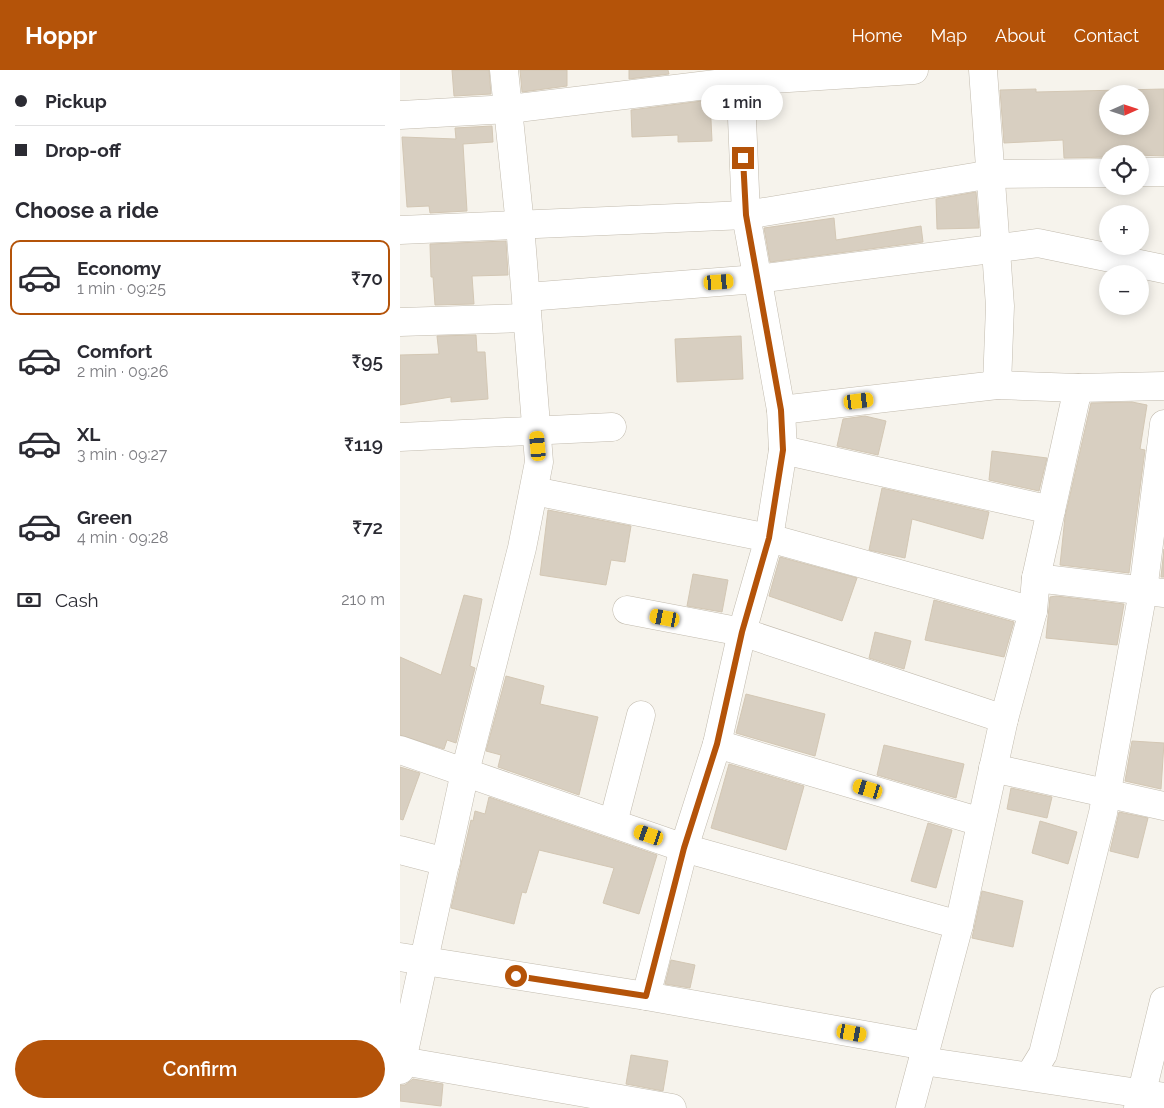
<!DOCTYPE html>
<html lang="en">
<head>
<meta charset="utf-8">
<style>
  body { margin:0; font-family:Raleway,sans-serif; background:#f7f7f7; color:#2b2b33; height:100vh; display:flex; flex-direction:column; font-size:19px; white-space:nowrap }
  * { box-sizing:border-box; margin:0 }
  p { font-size:16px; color:#7c7c81 }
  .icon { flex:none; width:28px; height:28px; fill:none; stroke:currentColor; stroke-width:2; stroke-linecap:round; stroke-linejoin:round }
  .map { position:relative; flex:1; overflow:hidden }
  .sheet { display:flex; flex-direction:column; background:#fff; width:400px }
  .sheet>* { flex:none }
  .guide { display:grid; align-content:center; height:110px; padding:0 15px; background:#fff }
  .needle { width:32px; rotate:87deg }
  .buttons { position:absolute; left:699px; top:15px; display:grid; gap:10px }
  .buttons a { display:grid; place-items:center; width:50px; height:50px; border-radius:50%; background:#fff; box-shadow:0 2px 12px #0003; font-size:25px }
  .end { position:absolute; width:22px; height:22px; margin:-11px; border:6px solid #b45309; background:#fff; box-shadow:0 0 0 2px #fff }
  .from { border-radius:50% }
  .bubble { position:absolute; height:35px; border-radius:18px; background:#fff; box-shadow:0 2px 12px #0003; font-size:16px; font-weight:600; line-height:35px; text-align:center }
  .car { position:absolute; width:15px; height:30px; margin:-15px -8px; border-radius:6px; box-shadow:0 0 4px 1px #0007; background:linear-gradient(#f5c518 24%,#345 0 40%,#f5c518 0 76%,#345 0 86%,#f5c518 0) }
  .guide b { display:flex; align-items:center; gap:18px; height:48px; font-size:19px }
  .guide b+b { border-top:1px solid #e1e1e2 }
  .guide i { width:12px; height:12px; background:#2b2b33 }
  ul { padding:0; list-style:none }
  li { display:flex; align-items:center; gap:15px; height:75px; margin:0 10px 8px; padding:0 5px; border:2px solid transparent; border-radius:10px }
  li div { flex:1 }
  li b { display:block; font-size:19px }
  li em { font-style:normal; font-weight:600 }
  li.current { border-color:#b45309 }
  li>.icon { width:45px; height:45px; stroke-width:1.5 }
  h2 { padding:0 15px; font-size:22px; line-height:60px }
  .pay { display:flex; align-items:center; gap:12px; height:55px; padding:0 15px; font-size:19px }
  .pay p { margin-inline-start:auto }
  .button { display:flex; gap:10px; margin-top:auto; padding:10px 15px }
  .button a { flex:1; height:58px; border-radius:30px; background:#b45309; color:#fff; font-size:20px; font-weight:600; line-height:58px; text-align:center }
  header { display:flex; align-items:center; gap:30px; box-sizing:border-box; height:70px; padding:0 25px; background:#b45309; color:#fff }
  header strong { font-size:24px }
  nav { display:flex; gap:28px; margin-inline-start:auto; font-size:18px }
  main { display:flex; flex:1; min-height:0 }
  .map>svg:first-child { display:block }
  .building { fill:#d8cfc1; stroke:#d3c7b4; fill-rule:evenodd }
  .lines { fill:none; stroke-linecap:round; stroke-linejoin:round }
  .minor-casing { stroke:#c2bbae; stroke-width:29 }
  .minor { stroke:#fff; stroke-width:28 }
  .route { stroke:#b45309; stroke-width:6 }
</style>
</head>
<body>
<header>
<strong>Hoppr</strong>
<nav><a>Home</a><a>Map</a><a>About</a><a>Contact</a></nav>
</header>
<main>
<section class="sheet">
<div class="guide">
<b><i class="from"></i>Pickup</b>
<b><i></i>Drop-off</b>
</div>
<h2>Choose a ride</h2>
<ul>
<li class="current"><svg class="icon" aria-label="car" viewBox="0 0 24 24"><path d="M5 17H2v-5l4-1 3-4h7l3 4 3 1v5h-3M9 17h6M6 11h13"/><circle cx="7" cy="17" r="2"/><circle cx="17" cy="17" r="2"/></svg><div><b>Economy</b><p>1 min · 09:25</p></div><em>₹70</em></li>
<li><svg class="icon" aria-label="car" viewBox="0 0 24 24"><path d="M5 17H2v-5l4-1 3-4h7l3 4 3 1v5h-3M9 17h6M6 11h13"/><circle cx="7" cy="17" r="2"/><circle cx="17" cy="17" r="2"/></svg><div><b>Comfort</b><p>2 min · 09:26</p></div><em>₹95</em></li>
<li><svg class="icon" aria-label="car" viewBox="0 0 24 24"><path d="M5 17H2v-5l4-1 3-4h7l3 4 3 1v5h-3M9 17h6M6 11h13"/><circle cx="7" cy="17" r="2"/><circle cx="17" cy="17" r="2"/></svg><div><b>XL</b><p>3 min · 09:27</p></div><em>₹119</em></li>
<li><svg class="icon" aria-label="car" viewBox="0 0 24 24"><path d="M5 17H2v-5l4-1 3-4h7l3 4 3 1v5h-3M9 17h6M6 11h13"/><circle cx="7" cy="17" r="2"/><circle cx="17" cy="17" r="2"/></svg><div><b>Green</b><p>4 min · 09:28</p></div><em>₹72</em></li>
</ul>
<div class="pay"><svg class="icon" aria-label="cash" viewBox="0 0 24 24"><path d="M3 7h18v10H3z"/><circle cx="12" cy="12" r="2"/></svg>Cash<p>210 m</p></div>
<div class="button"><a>Confirm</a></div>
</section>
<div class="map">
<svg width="764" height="1038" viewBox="0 0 764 1038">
  <rect width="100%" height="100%" fill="#f6f3ec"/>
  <!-- building -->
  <g class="building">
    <path d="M52,0H89L91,24L54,26Z"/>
    <path d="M120,0H167V16L122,22Z"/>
    <path d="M229,0H268L269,4L229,9Z"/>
    <path d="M636,19V22L764,19V86L708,84V87L664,88L663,70L604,73L600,20ZM708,24H740V56H708Z"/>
    <path d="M310,30L312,71L278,72V65L232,67L231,40Z"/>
    <path d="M92,56L93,72L63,74L67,141L30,143L29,136L7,137L2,67L56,69L55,58Z"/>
    <path d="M576,122L579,158L537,159L536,129Z"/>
    <path d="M434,148L436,170L521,156L523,172L370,192L364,158Z"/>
    <path d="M106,171L108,205L72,206L74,234L35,235L33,207H31L30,174Z"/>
    <path d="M76,265L77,282H85L88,329L51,332V327L0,335V285L39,284L37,266Z"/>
    <path d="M341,266L343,309L277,312L275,269Z"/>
    <path d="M732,332L747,335L740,379L745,380L729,503L660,495L665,447L691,333Z"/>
    <path d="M465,346L486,351L478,385L437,376L443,349Z"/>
    <path d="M592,381L647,388L639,421L589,410Z"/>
    <path d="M482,418L589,442L583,469L512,449L505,488L469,480Z"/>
    <path d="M148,440L231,456L225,492L211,490L206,515L140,505Z"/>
    <path d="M764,479V507H761Z"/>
    <path d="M380,487L457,508L442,551L369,526Z"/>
    <path d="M293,504L328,510L322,542L287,536Z"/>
    <path d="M64,525L82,529L70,596L75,598L56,673L47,670L44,679L0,665V587L41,605Z"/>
    <path d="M656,526L724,534L717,575L646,568L650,527Z"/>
    <path d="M534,530L614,552L604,587L525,570Z"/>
    <path d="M475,562L511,571L504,599L469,588Z"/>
    <path d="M106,606L144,616L140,634L198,647L179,725L98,697L101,685L86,681Z"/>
    <path d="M346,624L425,644L415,686L336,663Z"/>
    <path d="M732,671L764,673L761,719L725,711Z"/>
    <path d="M484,675L564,694L556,728L477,705Z"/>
    <path d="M329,694L404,716L386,780L311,758Z"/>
    <path d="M0,697L20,703L3,750L0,749Z"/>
    <path d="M611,718L652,727L647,748L607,739Z"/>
    <path d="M89,727L257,785L239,844L203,833L214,798L139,780L126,823L122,822L114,854L51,838L71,750L73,751L75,741L85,744Z"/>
    <path d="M719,742L748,748L738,788L710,781Z"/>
    <path d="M640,751L677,762L668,794L632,783Z"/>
    <path d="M528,753L552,760L536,818L511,811Z"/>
    <path d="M582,821L623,831L613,877L572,868Z"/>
    <path d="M271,890L295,895L290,918L265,914Z"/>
    <path d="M231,985L268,991L263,1021L226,1014Z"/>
    <path d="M13,1009L43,1014L41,1036L0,1031V1015H5Z"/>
  </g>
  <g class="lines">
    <!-- minor casing -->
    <g class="minor-casing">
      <g id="minor">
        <path d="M583,0L600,236L597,315"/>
        <path d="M0,45L109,39L340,11L514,0"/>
        <path d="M740,102H764"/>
        <path d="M0,160L346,145L592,104L708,103"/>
        <path d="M127,227L357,209L638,173L764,199"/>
        <path d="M0,252L127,248"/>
        <path d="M381,340L597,315L678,318L764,316"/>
        <path d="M0,367L212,357"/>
        <path d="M383,380L651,440"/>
        <path d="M134,421L369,468L633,541"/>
        <path d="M636,508L764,523"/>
        <path d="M227,540L342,562L604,649"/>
        <path d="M317,674L581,752"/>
        <path d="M0,680L284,778L559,855"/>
        <path d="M593,698L764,736"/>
        <path d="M213,753L241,645"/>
        <path d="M0,780L46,792"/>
        <path d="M0,887L246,926L526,976"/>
        <path d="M246,926L284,778L317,674L342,562L369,468L383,380L381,340L346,145L340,0"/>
        <path d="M2,991L272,1038"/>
        <path d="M523,991L764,1027"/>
        <path d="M0,1000L65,702L122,478L139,392L120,155L104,0"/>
        <path d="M630,1005L643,984L703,743L743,521L764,354"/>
        <path d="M510,1038L559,855L604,649L633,541L636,508L678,318"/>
        <path d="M738,1038L764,931"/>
      </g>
    </g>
    <!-- minor -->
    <use href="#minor" class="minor"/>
  </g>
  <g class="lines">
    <!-- route -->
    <path class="route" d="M116,906L246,926L284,778L317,674L342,562L369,468L383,380L381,340L346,145L343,88"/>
  </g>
</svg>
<div class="buttons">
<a><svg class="needle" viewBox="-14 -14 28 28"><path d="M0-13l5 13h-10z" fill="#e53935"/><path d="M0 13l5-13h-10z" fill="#7c7c81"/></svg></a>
<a><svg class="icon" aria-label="locate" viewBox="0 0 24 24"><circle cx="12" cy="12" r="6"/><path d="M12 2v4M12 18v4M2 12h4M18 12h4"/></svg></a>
<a>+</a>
<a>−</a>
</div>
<i class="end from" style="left:116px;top:906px"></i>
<i class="end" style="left:343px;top:88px"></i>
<div class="bubble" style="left:301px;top:15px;width:82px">1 min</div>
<i class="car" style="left:319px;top:212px;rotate:86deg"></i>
<i class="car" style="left:459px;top:331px;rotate:83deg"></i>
<i class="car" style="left:138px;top:376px;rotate:355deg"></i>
<i class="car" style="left:265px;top:548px;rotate:281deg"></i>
<i class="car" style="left:468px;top:719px;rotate:287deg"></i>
<i class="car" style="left:249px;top:765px;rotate:289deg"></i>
<i class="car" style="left:452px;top:963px;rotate:100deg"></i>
</div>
</main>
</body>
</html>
